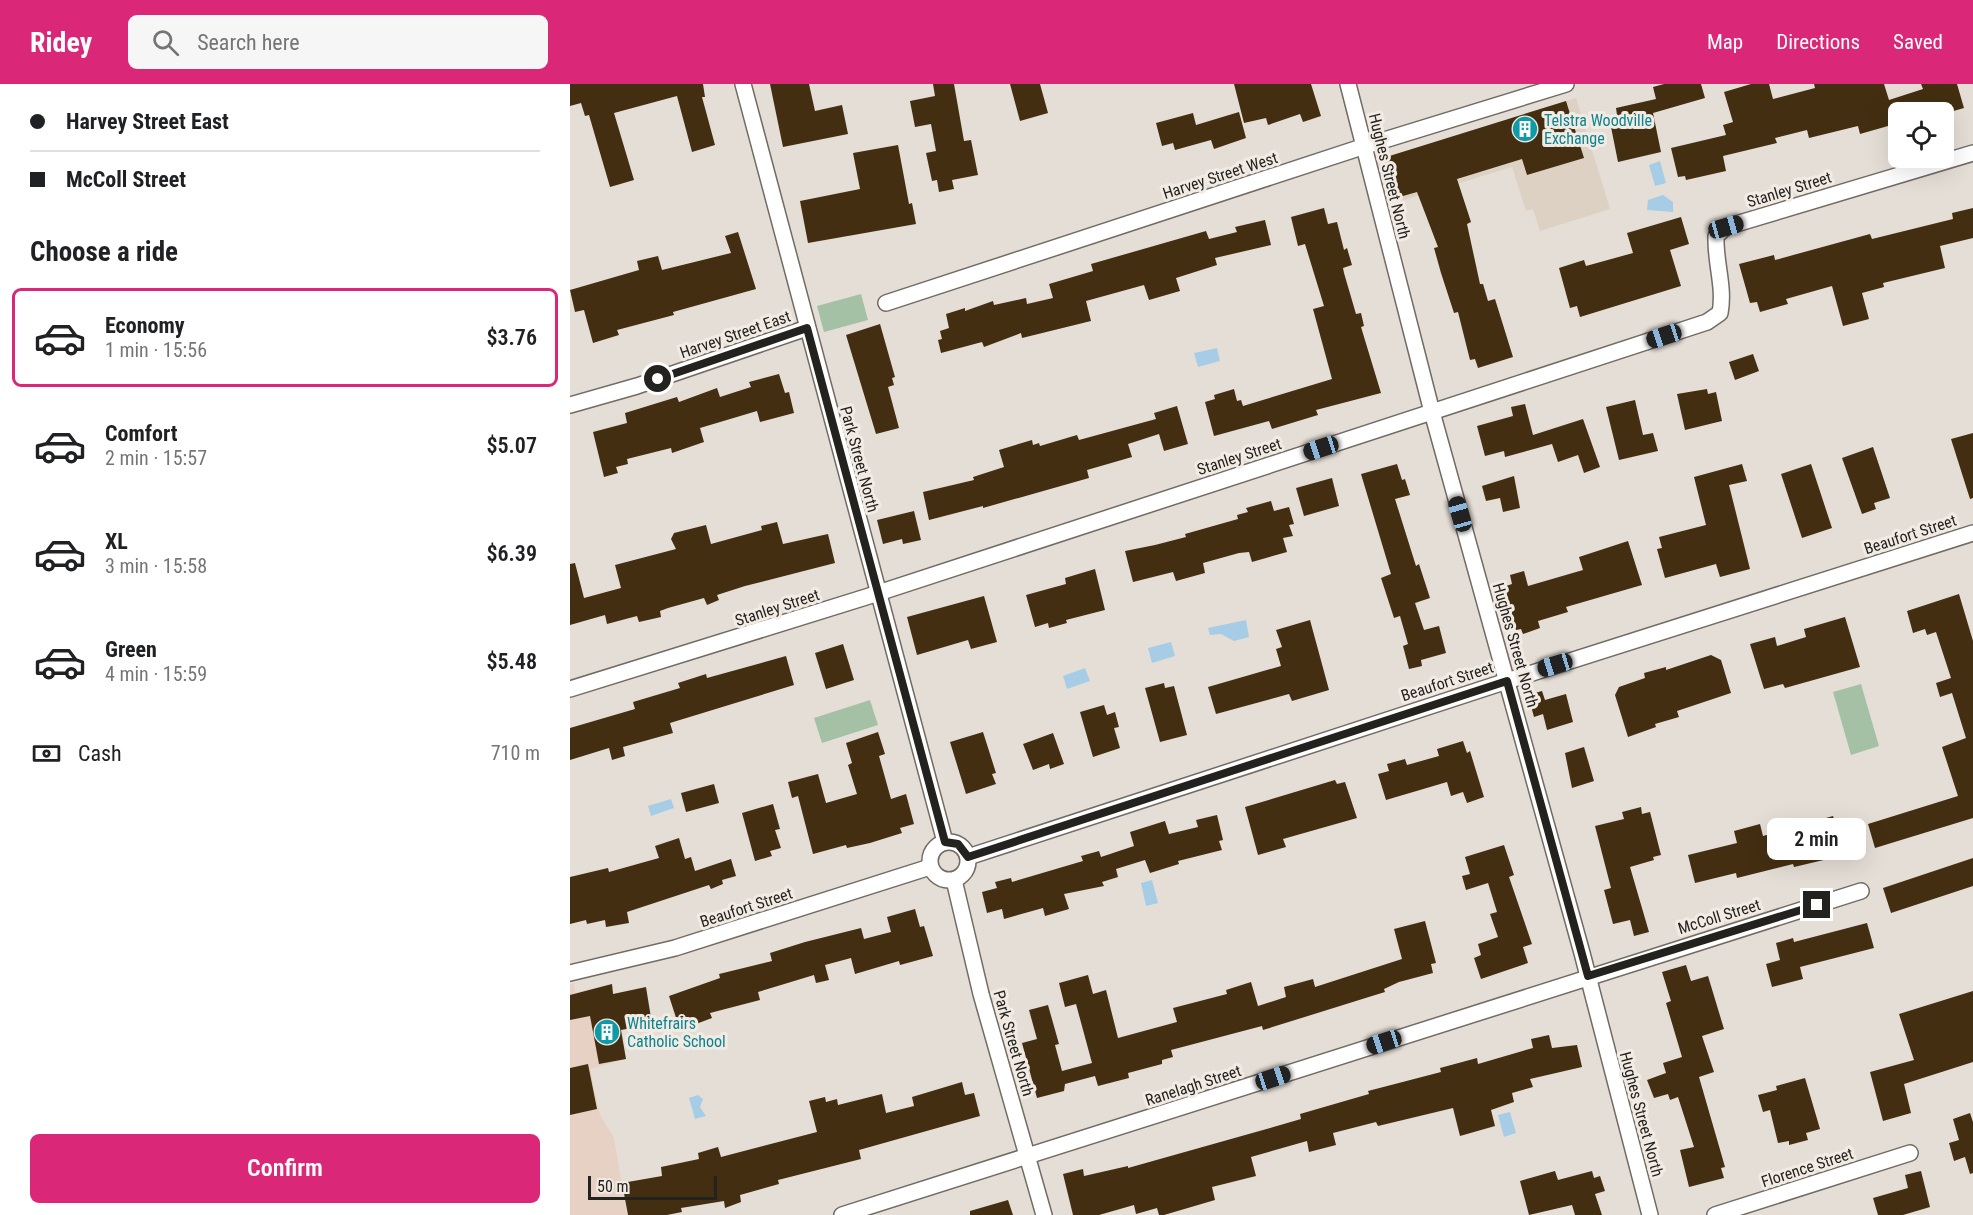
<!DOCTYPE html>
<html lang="en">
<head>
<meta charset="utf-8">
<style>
  body { margin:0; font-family:"Roboto Condensed",sans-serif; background:#f6f6f6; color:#202124; height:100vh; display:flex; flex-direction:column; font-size:22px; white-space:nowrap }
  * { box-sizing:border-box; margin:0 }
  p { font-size:20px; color:#757577 }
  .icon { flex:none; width:33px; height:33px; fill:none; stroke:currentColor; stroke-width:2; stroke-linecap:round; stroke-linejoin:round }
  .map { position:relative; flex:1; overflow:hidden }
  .side { display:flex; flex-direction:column; background:#fff; width:570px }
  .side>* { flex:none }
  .hud { display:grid; align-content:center; height:132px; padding:0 30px; background:#fff }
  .controls { position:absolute; left:1318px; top:18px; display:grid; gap:12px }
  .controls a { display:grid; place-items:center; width:66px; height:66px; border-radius:9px; background:#fff; box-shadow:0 6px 24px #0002; font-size:30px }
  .scale { position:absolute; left:18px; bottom:15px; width:129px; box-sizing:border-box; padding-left:6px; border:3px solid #24221f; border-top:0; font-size:16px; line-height:21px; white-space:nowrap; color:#24221f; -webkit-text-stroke:4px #f2ebe4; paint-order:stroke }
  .end { position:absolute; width:27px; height:27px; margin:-14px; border:8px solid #24221f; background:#fff; box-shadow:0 0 0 3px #fff }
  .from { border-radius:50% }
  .bubble { position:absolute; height:42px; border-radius:9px; background:#fff; box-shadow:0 6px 24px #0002; font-size:20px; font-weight:600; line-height:42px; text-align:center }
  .car { position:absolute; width:18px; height:36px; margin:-18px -9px; border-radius:8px; box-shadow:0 0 4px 2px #0007; background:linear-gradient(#222 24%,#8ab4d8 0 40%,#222 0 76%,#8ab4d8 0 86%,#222 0) }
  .hud b { display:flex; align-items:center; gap:21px; height:57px; font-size:22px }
  .hud b+b { border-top:2px solid #e0e0e0 }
  .hud i { width:15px; height:15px; background:#202124 }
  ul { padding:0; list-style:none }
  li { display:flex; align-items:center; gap:18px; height:99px; margin:0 12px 9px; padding:0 18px; border:3px solid transparent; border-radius:9px }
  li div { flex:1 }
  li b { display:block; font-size:22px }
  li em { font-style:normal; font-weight:600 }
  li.active { border-color:#db2777 }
  li>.icon { width:54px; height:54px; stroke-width:1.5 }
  h2 { padding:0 30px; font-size:27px; line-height:72px }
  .pay { display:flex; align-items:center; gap:15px; height:66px; padding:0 30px; font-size:22px }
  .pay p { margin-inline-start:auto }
  .action { display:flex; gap:12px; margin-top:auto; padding:12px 30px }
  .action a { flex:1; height:69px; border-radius:9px; background:#db2777; color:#fff; font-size:24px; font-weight:600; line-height:69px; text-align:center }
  header { display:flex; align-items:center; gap:36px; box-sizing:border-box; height:84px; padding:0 30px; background:#db2777; color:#fff }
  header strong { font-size:28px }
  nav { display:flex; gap:33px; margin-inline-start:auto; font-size:21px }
  .search { width:420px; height:54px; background:#f6f6f6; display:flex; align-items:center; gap:15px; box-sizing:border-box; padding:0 21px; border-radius:9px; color:#757577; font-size:22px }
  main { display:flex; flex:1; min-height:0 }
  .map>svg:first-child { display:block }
  .built { fill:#ddd1c3 }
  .education { fill:#e6d1c4 }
  .green { fill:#a4c1a6 }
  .water { fill:#a6cde5 }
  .building { fill:#432e11 }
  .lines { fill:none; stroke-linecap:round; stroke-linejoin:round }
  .street-casing { stroke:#716b64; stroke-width:18 }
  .street { stroke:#fff; stroke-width:15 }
  .route { stroke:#24221f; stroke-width:8 }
  .labels { text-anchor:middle; stroke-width:6; stroke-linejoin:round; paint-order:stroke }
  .culture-label { font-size:16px; fill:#0d838f; stroke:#f2ebe4; text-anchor:start }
  .street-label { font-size:16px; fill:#24221f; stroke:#f2ebe4 }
</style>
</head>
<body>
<header>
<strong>Ridey</strong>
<div class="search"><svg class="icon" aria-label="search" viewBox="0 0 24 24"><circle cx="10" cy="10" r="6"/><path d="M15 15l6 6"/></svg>Search here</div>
<nav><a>Map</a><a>Directions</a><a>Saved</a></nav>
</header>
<main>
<section class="side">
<div class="hud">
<b><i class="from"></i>Harvey Street East</b>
<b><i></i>McColl Street</b>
</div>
<h2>Choose a ride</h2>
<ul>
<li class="active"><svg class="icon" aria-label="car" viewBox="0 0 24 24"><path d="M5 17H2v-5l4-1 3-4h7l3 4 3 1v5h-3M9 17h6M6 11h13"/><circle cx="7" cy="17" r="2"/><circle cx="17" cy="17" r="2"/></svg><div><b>Economy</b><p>1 min · 15:56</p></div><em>$3.76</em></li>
<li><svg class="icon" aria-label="car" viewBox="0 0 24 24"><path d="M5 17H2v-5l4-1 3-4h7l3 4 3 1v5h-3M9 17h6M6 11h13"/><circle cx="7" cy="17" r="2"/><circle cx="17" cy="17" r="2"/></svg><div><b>Comfort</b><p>2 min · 15:57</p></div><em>$5.07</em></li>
<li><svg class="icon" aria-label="car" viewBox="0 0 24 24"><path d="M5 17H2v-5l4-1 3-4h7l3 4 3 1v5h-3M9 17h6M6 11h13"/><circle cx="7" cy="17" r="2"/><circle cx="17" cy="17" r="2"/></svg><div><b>XL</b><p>3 min · 15:58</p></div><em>$6.39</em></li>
<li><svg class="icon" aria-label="car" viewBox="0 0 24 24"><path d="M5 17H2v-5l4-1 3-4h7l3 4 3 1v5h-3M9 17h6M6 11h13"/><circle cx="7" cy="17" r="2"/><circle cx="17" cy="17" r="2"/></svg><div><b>Green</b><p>4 min · 15:59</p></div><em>$5.48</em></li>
</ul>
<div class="pay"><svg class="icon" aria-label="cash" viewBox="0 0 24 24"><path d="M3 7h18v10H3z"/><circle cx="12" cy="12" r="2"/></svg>Cash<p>710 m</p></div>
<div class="action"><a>Confirm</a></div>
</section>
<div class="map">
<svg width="1403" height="1131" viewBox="0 0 1403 1131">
  <rect width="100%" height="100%" fill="#e5ded6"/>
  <!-- built -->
  <path class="built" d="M1006,14L1040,125L970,147L963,125L956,127L942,83L827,118L813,74Z"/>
  <!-- education -->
  <path class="education" d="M4,899L5,909L42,900L56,975L20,985L30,1031L44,1054L57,1131H0V900Z"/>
  <!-- green -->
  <g class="green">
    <path d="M291,210L298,236L254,248L247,222Z"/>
    <path d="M1291,600L1309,662L1281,671L1263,608Z"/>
    <path d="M300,616L308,641L252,659L244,634Z"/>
  </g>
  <!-- water -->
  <g class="water">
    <path d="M1090,77L1096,99L1085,102L1079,81Z"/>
    <path d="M1093,111L1103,118V128L1077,126L1078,116Z"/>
    <path d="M647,264L650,277L628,283L624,269Z"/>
    <path d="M676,536L679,553L664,557L651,550L640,551L638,544Z"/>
    <path d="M601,558L605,572L582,579L578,564Z"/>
    <path d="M515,584L520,597L497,605L493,592Z"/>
    <path d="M101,715L104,724L81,732L78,722Z"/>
    <path d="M582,796L588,819L576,822L571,799Z"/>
    <path d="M128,1011L133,1015L130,1023L136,1032L125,1035L119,1014Z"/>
    <path d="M940,1028L946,1049L934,1053L928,1031Z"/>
  </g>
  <!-- building -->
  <g class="building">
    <path d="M0,0H133L135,13H132L145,61L122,68L107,12L44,29L64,96L40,103L19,31L15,32L11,19L0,22Z"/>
    <path d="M200,0H239L245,27L272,21L278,50L213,63Z"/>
    <path d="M363,0H384L394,57L401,56L408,91L382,96L384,105L369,108L367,96L362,97L356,69L366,67L361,40L345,43L340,17L365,12Z"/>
    <path d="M440,0H470L478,29L450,37Z"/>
    <path d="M664,0H741L751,32L733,38L730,30L698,41L696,34L674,39Z"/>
    <path d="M1094,0H1131L1135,14L1083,29L1091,68L1048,78L1039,33L1047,31L1046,24L1086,15L1083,3Z"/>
    <path d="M1181,0H1199L1203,15L1245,4L1244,0H1314L1319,16L1353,5L1351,0H1387L1394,24L1380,28H1322L1325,40L1290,50L1288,42L1239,54L1237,46L1205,54L1207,59L1153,72L1156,87L1116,96L1115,92L1108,93L1101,64L1156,51L1153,41L1163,38L1154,8Z"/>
    <path d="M996,17L1014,74L957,91L952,75L887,95L901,138L897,140L910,200H913L918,217L925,215L943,273L908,284L905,275L900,276L888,228L884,229L871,189L864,164L868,163L847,108L826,114L813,74Z"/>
    <path d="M669,28L676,54L644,65L641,56L605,66L603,59L592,62L586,39L623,29L626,41Z"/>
    <path d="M328,61L339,120L342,119L346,140L238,159L230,117L290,105L283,69Z"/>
    <path d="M754,124L758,140L767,138L774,166L777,164L782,181L773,184L774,189L786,230L791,229L794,242L791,243L811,309L746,326L748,331L702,345L699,337L644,352L635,318L645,315L644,311L664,305L667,317L671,316L673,322L762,295L743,225L754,222L735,160L728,162L721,133Z"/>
    <path d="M1403,124V154L1370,162L1375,184L1313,199L1314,203L1292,209L1299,235L1273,242L1262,202L1216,215L1218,220L1190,228L1187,218L1180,219L1169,180L1204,171L1205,176L1300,150L1302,155L1383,135L1382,129Z"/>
    <path d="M1111,133L1119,160L1100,166L1111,202L1010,233L1007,222L1000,224L989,184L1014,176L1016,182L1063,169L1057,149Z"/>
    <path d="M695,136L701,161L645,174L647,181L606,194L610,207L579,216L574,201L516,217L521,237L452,254L451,249L414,263L412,258L371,269L368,256L372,255L370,247L379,244L376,230L395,224V227L423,217L424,221L456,214L457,220L483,214L479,200L523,187L521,180L636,147L639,155L667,148L665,143Z"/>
    <path d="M168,148L186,205L103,228L104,231L47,246L49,251L23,259L14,226L5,228L0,206L69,186L67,177L88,172L92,186L161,169L155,152Z"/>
    <path d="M310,240L325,293L322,294L324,301L318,303L329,344L306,350L276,251Z"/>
    <path d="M1183,270L1189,287L1165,296L1159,278Z"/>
    <path d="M209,290L215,309L219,308L224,329L190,338L187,327L130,344L134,358L102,369L101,364L57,375L58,380L46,383L48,389L34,393L23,348L57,339L55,329L107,313L109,318L147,304L150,313L181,303L179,298Z"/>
    <path d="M1137,305L1138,310L1146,308L1152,337L1115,346L1107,310Z"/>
    <path d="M1065,316L1073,351L1083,349L1088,367L1049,376L1036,323Z"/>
    <path d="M955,320L963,351L1013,335L1030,383L1014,389L1008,371L988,378L982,360L935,373L934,367L915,372L907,342L943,332L941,323Z"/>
    <path d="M607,322L618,360L594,367L589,350L558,360L562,373L517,386L519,394L413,424V422L359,436L353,408L404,396L403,393L434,383L429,366L462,356L463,361L469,359L470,362L507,351L509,356L586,335L584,329Z"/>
    <path d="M1403,349V414L1400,415L1381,355Z"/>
    <path d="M1303,363L1320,414L1304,419L1306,425L1292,430L1272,374Z"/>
    <path d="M827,380L832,396L835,395L840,411L825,415L846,482L849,480L860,514L845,519L854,546L869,542L876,569L851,576L852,582L839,585L833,562L838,560L830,532L824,534L811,494L821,490L791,390Z"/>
    <path d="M1172,380L1177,397L1159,401L1180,485L1150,493L1146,480L1095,494L1087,465L1092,464L1089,453L1136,441L1124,393Z"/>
    <path d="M1241,380L1262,444L1232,454L1211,390Z"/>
    <path d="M944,392L950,424L933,428L930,414L916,417L912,402Z"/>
    <path d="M762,394L769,422L734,432L726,404Z"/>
    <path d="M701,417L704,427L719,423L724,440L719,441L723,452L713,454L717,468L682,478L679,468L669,469L633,479L635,489L606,497L603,488L563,498L555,467L585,461L616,453L615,450L668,435L667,431L678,428L676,424Z"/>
    <path d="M344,427L351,456L333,460L332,455L313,460L307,436Z"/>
    <path d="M207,438L213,460L258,450L265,479L175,502L147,511L149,516L137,521L134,514L98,524L90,527L91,533L69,538L67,532L37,540L35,531L0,541V480L5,479L14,514L51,504L45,481L106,465L101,455L104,449L136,441L141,460L192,446L191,442Z"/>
    <path d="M1058,457L1072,501L996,523L998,528L968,537L970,544L953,550L951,545L946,546L938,520L935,521L930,504L942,500L940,491L954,487L958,502L1013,486L1009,473Z"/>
    <path d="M525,485L535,526L496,536L497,539L479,544L478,539L465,543L456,511L496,500L495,494Z"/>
    <path d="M1389,510L1403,557V734L1305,764L1298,740L1388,712L1372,663L1396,654L1382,609L1370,613L1366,599L1381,594L1366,548L1357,551L1355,545L1343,549L1337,527Z"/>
    <path d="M414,512L427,558L401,565L398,556L347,571L337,533Z"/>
    <path d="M1275,533L1290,583L1215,604L1213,600L1194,605L1180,560L1205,553L1207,562L1236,553L1234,545Z"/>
    <path d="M740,536L759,606L722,617L719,610L646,630L638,603L711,582L706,565L712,563L706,546Z"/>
    <path d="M273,560L284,596L256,605L245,569Z"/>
    <path d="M1141,571L1151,576L1161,609L1107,627L1109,633L1085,640L1086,643L1058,653L1045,611L1049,603L1075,594L1074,589L1096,583V586Z"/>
    <path d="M216,572L224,601L100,639L103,649L53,663L55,672L42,676L39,664L0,676V644L65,625L63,618L110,604L108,599L136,590L137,594Z"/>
    <path d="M594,599L595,604L604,602L617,651L590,658L575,604Z"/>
    <path d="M972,607L975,616L996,610L1003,638L977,646L973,630L964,633L958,611Z"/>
    <path d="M534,621L537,631L545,628L549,643L544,644L550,664L523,673L510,628Z"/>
    <path d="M308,648L315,670L309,672L321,715L336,710L344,740L330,744L332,749L300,759L277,764L276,761L243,770L228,712L222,714L218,698L248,690L256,719L287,710L278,681L282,679L276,659Z"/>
    <path d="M413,648L426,689L422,690L426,700L396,710L380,658Z"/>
    <path d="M483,649L494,680L480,685L479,680L463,686L453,660Z"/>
    <path d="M893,657L897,669L900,667L914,713L897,719L893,708L881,712L877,698L816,716L808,690L819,687L817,680L835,675L837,681L869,672L867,665Z"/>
    <path d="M1014,663L1024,697L1002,704L995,669Z"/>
    <path d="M765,696L767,700L775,698L787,734L713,755L716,763L688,771L675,723Z"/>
    <path d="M144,700L149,719L116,728L111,709Z"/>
    <path d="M203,720L210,745L205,746L211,764L200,767L202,772L185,777L172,729Z"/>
    <path d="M1071,723L1072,730L1080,728L1091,771L1083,773L1084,776L1060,783L1079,848L1064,852L1060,836L1043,840L1034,806L1041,804L1025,742L1054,735L1052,728Z"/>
    <path d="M647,731L653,756L649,757L652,766L608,777L609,780L580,789L575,776L546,785L548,793L532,798L534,802L494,810L499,825L475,832L473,824L434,835L432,825L417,829L412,808L427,804L425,798L441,794L442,798L513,777L511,772L529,767L531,773L564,762L560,748L595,737L599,750L628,743L626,736Z"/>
    <path d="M1263,732L1275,771L1224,783L1223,780L1167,794L1166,789L1125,799L1118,771L1167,759L1164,747L1190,740L1193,752Z"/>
    <path d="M109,754L115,775L121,773L125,787L161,775L166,792L152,796L153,800L141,805L139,801L57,828L59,839L36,843L35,836L17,840L16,836L0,840V793L38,784L39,788L89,774L85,762Z"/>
    <path d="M934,761L944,791L939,793L962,860L953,863L958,879L911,895L904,874L911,871L908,860L928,853L920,830L927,828L918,799L896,806L892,792L900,790L895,773Z"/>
    <path d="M1403,774V802L1321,829L1313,804Z"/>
    <path d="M345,825L350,843L354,842L363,872L330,881L329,877L285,890L281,874L255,881L259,896L246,899L244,891L188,908L190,916L140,929L142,934L110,946L99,912L150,894L149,890L202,877L200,869L235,858L291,844L294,855L321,848L317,833Z"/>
    <path d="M855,837L866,879L861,880L863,889L829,898L814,905L815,908L802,912L693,946L692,942L601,966L603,973L592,976V980L558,989L559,994L528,1002L525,992L495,1000L494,1007L467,1014L452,959L467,955L459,926L478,921L489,960L485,961L492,987L522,979L506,920L495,923L489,899L518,891L523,910L536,906L548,954L607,938L603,924L657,910L656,906L681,898L688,922L716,913L714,903L743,895L745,903L832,875L824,845Z"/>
    <path d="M1297,839L1304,864L1230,883L1233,895L1202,903L1196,880L1210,876L1206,859L1223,854L1224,858Z"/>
    <path d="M1116,881L1121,897L1138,892L1154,945L1132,952L1144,988L1129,993L1155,1083L1151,1084L1154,1094L1119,1103L1110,1066L1124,1063L1108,1013L1100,1016L1098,1010L1084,1014L1077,996L1096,989L1093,979L1112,973L1096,919L1101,917L1092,888Z"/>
    <path d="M42,900L43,910L76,903L82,940L51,946L56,975L29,980L20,932L0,936V911Z"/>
    <path d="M1403,907V978L1334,1000L1341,1029L1313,1037L1300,988L1344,976L1329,930Z"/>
    <path d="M979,951L982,964L1007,961L1012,983L960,995L963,1003L942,1009L944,1018L921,1026L925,1042L890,1052L883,1024L808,1042L806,1038L763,1049L766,1061L739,1068L737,1057L681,1073L686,1092L642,1103L645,1116L594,1131H589L587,1124L566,1130L564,1121L529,1131H503L493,1090L513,1085L514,1092L558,1082V1084L693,1046L731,1035L730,1030L799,1010L798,1007L871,988L870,984L907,974L908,980L963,964L961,955Z"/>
    <path d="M18,980L27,1025L0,1031V984Z"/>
    <path d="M1235,994L1250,1045L1236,1049L1238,1056L1219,1061V1057L1208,1059L1200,1026L1193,1028L1188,1011L1207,1006L1206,1002Z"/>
    <path d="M392,998L395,1011L404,1009L410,1032L289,1066L291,1075L208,1096L209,1100L170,1111L171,1118L155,1124L154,1117L111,1124L112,1128L97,1131H58L52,1099L92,1092L91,1083L129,1075L128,1069L148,1063L151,1073L247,1048L239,1017L255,1013L256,1018L267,1015L268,1021L312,1010L316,1029L344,1022L342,1013Z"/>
    <path d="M1400,1029L1403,1038V1089L1400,1090L1395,1073L1384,1077L1379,1059L1389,1056L1383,1035Z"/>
    <path d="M985,1087L988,1096L1022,1087L1024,1094L1030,1092L1035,1107L1025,1110L1032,1131H1005L1002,1121L959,1131L950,1097Z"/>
    <path d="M1351,1087L1360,1123L1333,1131H1308L1303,1114L1338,1104L1335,1091Z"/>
    <path d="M438,1116L443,1131H400V1127Z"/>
  </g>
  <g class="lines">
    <!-- street casing -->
    <g class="street-casing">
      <g id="street">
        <path d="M173,0L375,758"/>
        <path d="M778,0L862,328L1012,869L1080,1131"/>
        <path d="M316,219L795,62L996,0"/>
        <path d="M0,321L67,302L237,244"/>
        <path d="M0,605L296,513L1137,238L1150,229C1155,203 1145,179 1146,152L1156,143L1403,69"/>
        <circle cx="379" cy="777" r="19"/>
        <path d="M398,773L937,597L1403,449"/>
        <path d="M384,796L411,910L474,1131"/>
        <path d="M0,889L105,864L360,783"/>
        <path d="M272,1131L1291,807"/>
        <path d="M1145,1131L1340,1069"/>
      </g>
    </g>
    <!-- street -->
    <use href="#street" class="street"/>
  </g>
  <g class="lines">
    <!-- route -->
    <path class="route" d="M88,295L237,244L375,758L388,760L398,773L937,597L1018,892L1247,821"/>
  </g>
  <!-- icons -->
  <defs>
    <g id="building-disc" transform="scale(1.35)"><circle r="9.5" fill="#0f9aa8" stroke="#f2ebe4"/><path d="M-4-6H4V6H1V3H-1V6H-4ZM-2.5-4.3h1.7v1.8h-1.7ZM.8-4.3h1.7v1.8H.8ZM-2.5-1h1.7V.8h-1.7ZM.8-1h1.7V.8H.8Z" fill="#fff"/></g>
  </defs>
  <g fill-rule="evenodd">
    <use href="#building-disc" x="955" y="45"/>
    <use href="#building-disc" x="37" y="948"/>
  </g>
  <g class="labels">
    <!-- culture labels -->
    <g class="culture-label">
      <text x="974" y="42">Telstra Woodville<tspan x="974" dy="18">Exchange</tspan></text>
      <text x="57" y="945">Whitefrairs<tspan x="57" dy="18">Catholic School</tspan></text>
    </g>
    <!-- street labels -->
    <g class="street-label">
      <text transform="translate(650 91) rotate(-18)" y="6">Harvey Street West</text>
      <text transform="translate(820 92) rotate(76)" y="6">Hughes Street North</text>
      <text transform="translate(1219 105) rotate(-17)" y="6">Stanley Street</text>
      <text transform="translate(165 250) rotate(-19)" y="6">Harvey Street East</text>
      <text transform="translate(669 372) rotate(-18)" y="6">Stanley Street</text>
      <text transform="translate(290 375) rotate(75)" y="6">Park Street North</text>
      <text transform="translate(1340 450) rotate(-18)" y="6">Beaufort Street</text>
      <text transform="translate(207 523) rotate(-18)" y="6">Stanley Street</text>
      <text transform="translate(946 561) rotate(74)" y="6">Hughes Street North</text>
      <text transform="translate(877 597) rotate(-18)" y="6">Beaufort Street</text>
      <text transform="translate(176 823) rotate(-18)" y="6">Beaufort Street</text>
      <text transform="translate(1149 832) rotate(-17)" y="6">McColl Street</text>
      <text transform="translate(444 959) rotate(74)" y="6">Park Street North</text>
      <text transform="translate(623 1001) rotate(-18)" y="6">Ranelagh Street</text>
      <text transform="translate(1072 1030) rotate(75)" y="6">Hughes Street North</text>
      <text transform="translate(1237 1083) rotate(-18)" y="6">Florence Street</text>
    </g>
  </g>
</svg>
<div class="controls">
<a><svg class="icon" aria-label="locate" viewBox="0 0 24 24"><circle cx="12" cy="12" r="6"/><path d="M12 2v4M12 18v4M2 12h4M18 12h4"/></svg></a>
</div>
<div class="scale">50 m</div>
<i class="end from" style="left:88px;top:295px"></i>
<i class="end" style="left:1247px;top:821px"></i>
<div class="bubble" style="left:1197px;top:734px;width:99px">2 min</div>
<i class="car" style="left:1156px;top:143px;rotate:74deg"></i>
<i class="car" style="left:1094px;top:252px;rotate:252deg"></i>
<i class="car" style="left:751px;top:364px;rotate:252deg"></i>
<i class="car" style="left:890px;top:430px;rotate:344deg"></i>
<i class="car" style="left:985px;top:581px;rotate:253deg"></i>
<i class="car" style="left:814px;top:958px;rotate:252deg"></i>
<i class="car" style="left:703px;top:994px;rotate:72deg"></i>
</div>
</main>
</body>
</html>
